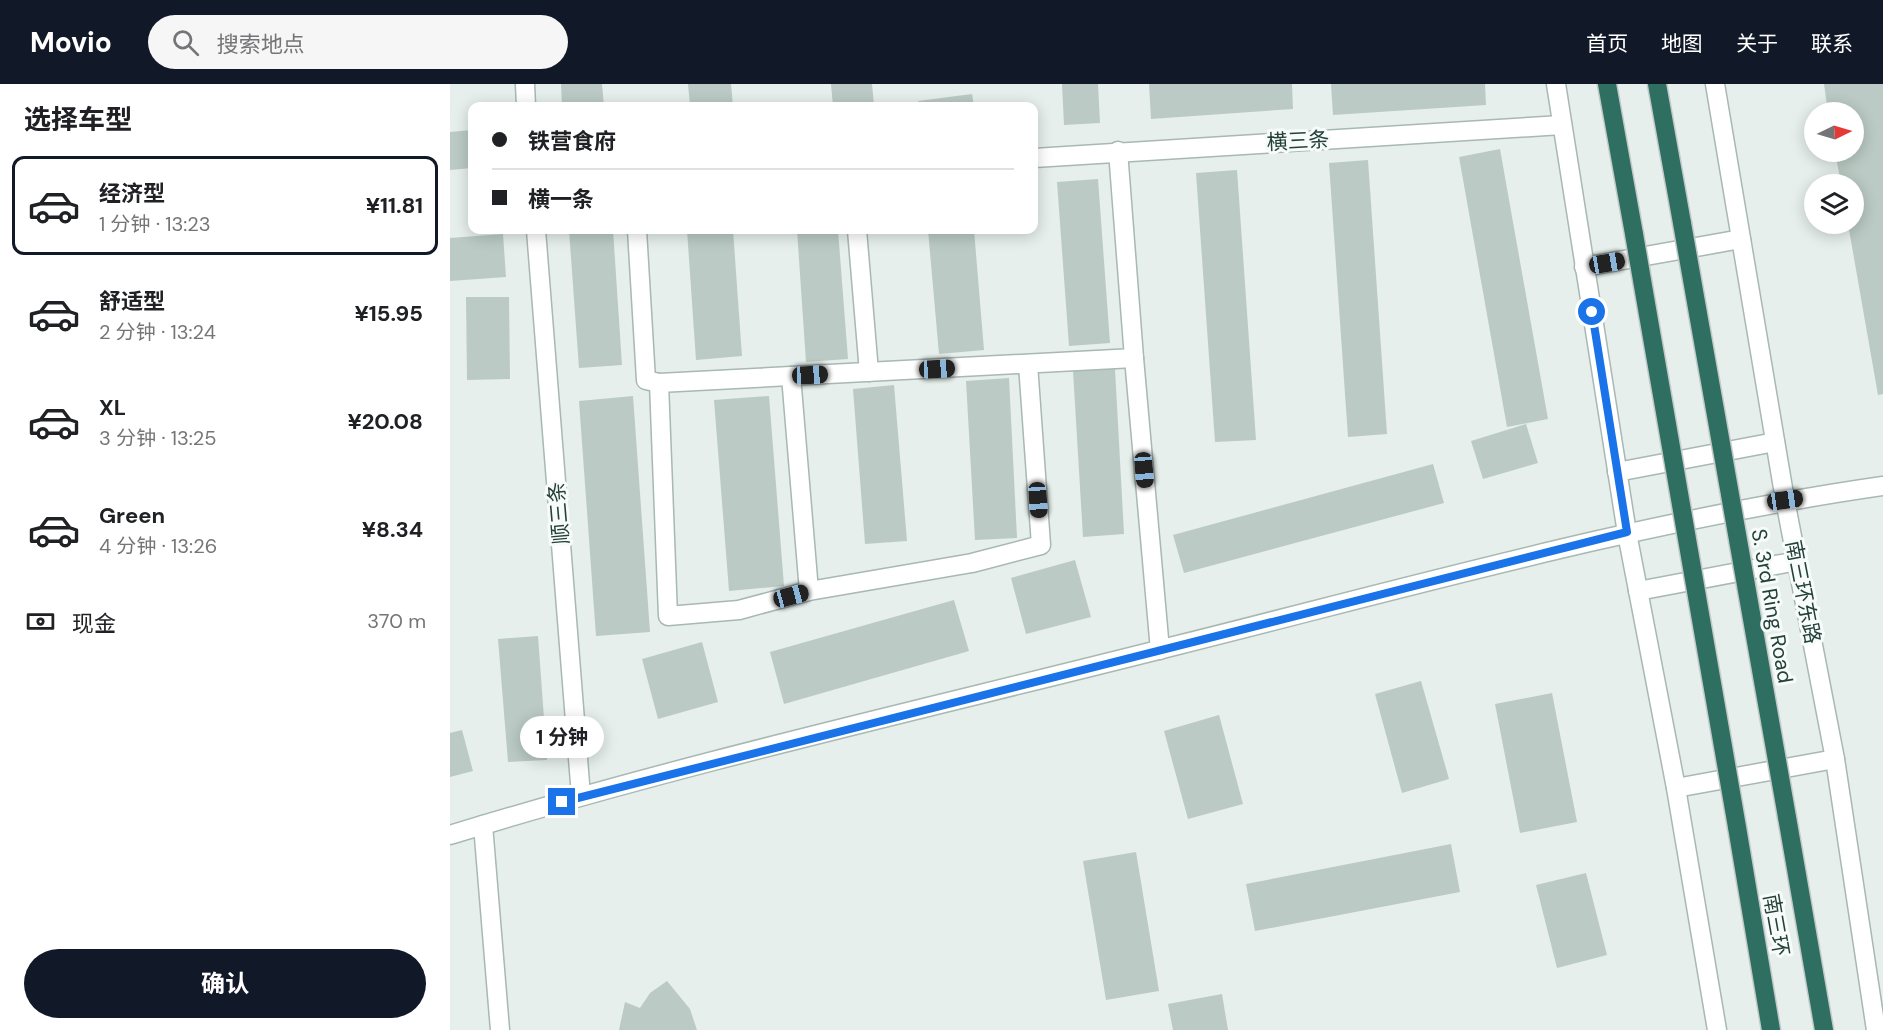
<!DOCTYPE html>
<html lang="zh">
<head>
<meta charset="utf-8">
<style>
  body { margin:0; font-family:"DM Sans","Noto Sans SC",sans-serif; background:#f6f6f6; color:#202124; height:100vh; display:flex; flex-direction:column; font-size:22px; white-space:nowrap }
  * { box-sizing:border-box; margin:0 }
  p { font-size:20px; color:#757577 }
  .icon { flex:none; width:33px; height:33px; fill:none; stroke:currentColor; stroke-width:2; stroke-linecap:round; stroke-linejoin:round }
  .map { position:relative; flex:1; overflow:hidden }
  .drawer { display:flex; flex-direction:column; background:#fff; width:450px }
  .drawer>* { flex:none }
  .hud { position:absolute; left:18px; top:18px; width:570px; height:132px; border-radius:12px; box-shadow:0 3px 15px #0003; display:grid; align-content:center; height:132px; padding:0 24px; background:#fff }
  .needle { width:39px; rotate:85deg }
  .buttons { position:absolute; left:1354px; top:18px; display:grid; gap:12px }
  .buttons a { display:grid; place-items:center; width:60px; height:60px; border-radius:50%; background:#fff; box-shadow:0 3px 15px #0003; font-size:30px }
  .end { position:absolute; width:27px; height:27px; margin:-14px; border:8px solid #1a73e8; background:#fff; box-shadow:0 0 0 3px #fff }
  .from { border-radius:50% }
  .bubble { position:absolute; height:42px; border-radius:21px; background:#fff; box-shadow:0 3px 15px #0003; font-size:20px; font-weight:700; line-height:42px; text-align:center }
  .car { position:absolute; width:18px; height:36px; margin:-18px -9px; border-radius:8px; box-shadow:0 0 4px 2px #0007; background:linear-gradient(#222 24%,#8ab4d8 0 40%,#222 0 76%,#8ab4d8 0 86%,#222 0) }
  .hud b { display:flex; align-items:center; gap:21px; height:57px; font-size:22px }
  .hud b+b { border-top:2px solid #e0e0e0 }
  .hud i { width:15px; height:15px; background:#202124 }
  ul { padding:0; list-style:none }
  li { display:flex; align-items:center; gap:18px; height:99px; margin:0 12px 9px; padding:0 12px; border:3px solid transparent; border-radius:12px }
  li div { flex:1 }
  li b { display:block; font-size:22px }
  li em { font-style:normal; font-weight:700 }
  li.active { border-color:#111827 }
  li>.icon { width:54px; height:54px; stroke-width:1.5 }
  h2 { padding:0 24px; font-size:27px; line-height:72px }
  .pay { display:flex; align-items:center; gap:15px; height:66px; padding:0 24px; font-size:22px }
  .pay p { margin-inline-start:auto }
  .action { display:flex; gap:12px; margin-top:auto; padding:12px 24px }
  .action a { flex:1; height:69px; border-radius:36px; background:#111827; color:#fff; font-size:24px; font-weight:700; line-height:69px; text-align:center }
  header { display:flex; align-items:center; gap:36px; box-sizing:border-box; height:84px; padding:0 30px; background:#111827; color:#fff }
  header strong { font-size:28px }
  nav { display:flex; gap:33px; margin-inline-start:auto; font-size:21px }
  .search { width:420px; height:54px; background:#f6f6f6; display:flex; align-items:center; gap:15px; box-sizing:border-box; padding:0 21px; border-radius:33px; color:#757577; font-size:22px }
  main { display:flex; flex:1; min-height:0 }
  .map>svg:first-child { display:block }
  .building { fill:#bbcac4 }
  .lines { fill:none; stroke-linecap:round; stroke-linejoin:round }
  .minor-casing { stroke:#a8b8b2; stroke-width:21 }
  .highway-casing { stroke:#c2cac8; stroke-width:21 }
  .minor { stroke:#fff; stroke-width:18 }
  .highway { stroke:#2f6f62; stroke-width:18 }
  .highway-bridge-casing { stroke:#c2cac8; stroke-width:21; stroke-linecap:butt }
  .highway-bridge { stroke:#2f6f62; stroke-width:18 }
  .route { stroke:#1a73e8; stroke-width:8 }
  .labels { text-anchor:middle; stroke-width:6; stroke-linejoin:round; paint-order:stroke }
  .street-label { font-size:21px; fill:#24423a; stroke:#f7fbf9 }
</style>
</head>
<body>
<header>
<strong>Movio</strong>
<div class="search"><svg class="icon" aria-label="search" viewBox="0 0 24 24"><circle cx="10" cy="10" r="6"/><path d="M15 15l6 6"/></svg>搜索地点</div>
<nav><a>首页</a><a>地图</a><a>关于</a><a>联系</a></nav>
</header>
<main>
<section class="drawer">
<h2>选择车型</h2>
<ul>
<li class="active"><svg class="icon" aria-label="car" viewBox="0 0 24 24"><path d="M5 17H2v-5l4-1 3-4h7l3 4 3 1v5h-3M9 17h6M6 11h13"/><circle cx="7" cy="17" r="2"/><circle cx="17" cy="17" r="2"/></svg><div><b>经济型</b><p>1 分钟 · 13:23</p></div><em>¥11.81</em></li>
<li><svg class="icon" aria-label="car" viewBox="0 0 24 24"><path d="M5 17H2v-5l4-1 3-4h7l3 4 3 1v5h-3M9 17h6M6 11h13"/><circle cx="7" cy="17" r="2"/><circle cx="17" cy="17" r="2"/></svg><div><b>舒适型</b><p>2 分钟 · 13:24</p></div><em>¥15.95</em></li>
<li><svg class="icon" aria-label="car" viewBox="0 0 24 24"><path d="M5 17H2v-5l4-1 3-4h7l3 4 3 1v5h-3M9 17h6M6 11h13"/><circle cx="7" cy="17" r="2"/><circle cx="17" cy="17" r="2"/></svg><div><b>XL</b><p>3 分钟 · 13:25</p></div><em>¥20.08</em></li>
<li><svg class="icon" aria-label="car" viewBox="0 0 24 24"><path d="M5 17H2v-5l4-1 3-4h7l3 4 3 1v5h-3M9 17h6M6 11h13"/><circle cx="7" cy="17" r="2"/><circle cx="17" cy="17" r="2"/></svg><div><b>Green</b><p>4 分钟 · 13:26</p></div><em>¥8.34</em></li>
</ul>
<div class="pay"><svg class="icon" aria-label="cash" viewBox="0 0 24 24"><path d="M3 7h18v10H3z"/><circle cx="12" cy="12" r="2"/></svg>现金<p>370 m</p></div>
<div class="action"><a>确认</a></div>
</section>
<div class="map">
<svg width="1433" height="946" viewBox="0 0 1433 946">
  <rect width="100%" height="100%" fill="#e6efeb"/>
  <!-- building -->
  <g class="building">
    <path d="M111,0H152L154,22H112Z"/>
    <path d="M238,0H281L283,22H240Z"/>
    <path d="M381,0H422L424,22H383Z"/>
    <path d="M612,0H648L650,39L614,41Z"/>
    <path d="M699,0H842L843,25L701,35Z"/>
    <path d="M881,0H1035L1036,21L883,31Z"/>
    <path d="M1374,0H1433V310L1428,311L1398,140H1404V100H1391L1385,68H1404V28H1378Z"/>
    <path d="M522,10L524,22H469L468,17Z"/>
    <path d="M22,46V84L0,86V48Z"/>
    <path d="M1050,65L1098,335L1057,343L1009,73Z"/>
    <path d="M918,76L937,350L898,353L879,79Z"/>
    <path d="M787,86L806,356L765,358L746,89Z"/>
    <path d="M648,95L660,259L619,262L607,98Z"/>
    <path d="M119,146H163L172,281L129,284Z"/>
    <path d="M237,146H283L292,272L246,276Z"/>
    <path d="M347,146H388L398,275L356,278Z"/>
    <path d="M478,146H524L534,266L489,270Z"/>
    <path d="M53,150L56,193L0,197V154Z"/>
    <path d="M16,213H59L60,295L17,296Z"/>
    <path d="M665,285L674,450L633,453L623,287Z"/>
    <path d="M559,294L567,454L525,456L516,297Z"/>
    <path d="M444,301L457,457L415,460L403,305Z"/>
    <path d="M183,312L200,548L146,552L129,317Z"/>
    <path d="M319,312L334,502L279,507L264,316Z"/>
    <path d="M1076,340L1088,379L1033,395L1021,357Z"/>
    <path d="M983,380L994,419L734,489L723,451Z"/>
    <path d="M625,476L641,533L576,550L561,494Z"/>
    <path d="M504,516L519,567L334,620L320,568Z"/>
    <path d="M88,552L97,676L58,678L48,555Z"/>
    <path d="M252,558L268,618L208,635L192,575Z"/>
    <path d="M971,597L999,695L952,709L925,610Z"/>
    <path d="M1102,609L1127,738L1070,749L1045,620Z"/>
    <path d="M769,631L793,720L738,735L714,647Z"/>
    <path d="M12,646L23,687L0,693V649Z"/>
    <path d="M1001,760L1010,808L805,847L796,800Z"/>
    <path d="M686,768L709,907L656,916L633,777Z"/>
    <path d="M1136,789L1157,871L1107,884L1086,801Z"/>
    <path d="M217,897L240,925L247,946H169L175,918L190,924L200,909Z"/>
    <path d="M772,910L778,946H723L718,920Z"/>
  </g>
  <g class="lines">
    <!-- minor casing -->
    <g class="minor-casing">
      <g id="minor">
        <path d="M75,0L76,22"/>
        <path d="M1106,0L1177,449L1226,704L1267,946"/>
        <path d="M1265,0L1335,416L1385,675L1426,946"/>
        <path d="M584,74L1112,41"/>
        <path d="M86,146L131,712"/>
        <path d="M187,146L196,296L209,299L684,274L668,67"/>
        <path d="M407,146L419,288"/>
        <path d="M1134,183L1291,155"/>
        <path d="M684,274L710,566"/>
        <path d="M341,292L359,507"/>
        <path d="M209,299L218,532L289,526L359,507L522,479L591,461L578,280"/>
        <path d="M1167,388L1325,358"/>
        <path d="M1188,507L1347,477"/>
        <path d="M1226,704L1385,675"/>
        <path d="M33,741L50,946"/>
        <path d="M0,751C241,677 488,622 732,560C964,502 1196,436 1433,402"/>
      </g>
    </g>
    <!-- highway casing -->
    <g class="highway-casing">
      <g id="highway">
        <path d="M1157,0L1184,150"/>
        <path d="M1207,0L1232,139"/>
        <path d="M1337,733L1374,946"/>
        <path d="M1287,743L1321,946"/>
      </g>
    </g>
    <!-- minor -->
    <use href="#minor" class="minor"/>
    <!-- highway -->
    <use href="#highway" class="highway"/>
    <!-- highway-bridge casing -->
    <g class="highway-bridge-casing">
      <g id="highway-bridge">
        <path d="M1232,139L1337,733"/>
        <path d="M1184,150L1287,743"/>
      </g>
    </g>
    <!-- highway-bridge -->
    <use href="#highway-bridge" class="highway-bridge"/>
  </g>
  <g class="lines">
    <!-- route -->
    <path class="route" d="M112,718L1177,448L1142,228"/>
  </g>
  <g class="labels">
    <!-- street labels -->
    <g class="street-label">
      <text transform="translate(848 57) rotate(-3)" y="7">横三条</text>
      <text transform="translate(109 429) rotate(-95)" y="7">顺三条</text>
      <text transform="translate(1353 508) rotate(79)" y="7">南三环东路</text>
      <text transform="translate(1322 522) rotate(80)" y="7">S. 3rd Ring Road</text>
      <text transform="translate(1326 841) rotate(80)" y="7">南三环</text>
    </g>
  </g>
</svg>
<div class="buttons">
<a><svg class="needle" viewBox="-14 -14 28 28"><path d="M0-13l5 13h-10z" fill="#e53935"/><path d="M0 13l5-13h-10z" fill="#757577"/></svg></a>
<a><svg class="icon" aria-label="layers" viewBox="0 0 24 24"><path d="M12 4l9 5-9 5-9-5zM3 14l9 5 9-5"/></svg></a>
</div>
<i class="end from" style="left:1142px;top:228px"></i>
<i class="end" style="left:112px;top:718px"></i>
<div class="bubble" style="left:70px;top:632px;width:84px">1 分钟</div>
<i class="car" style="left:1157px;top:179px;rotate:80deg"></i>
<i class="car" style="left:487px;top:285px;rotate:87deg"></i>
<i class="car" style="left:360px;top:291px;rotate:87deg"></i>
<i class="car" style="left:694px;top:386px;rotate:175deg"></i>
<i class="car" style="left:588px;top:416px;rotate:176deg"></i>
<i class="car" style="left:1335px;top:416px;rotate:82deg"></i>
<i class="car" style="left:341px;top:512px;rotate:75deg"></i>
<div class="hud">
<b><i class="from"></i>铁营食府</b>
<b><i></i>横一条</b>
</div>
</div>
</main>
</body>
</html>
